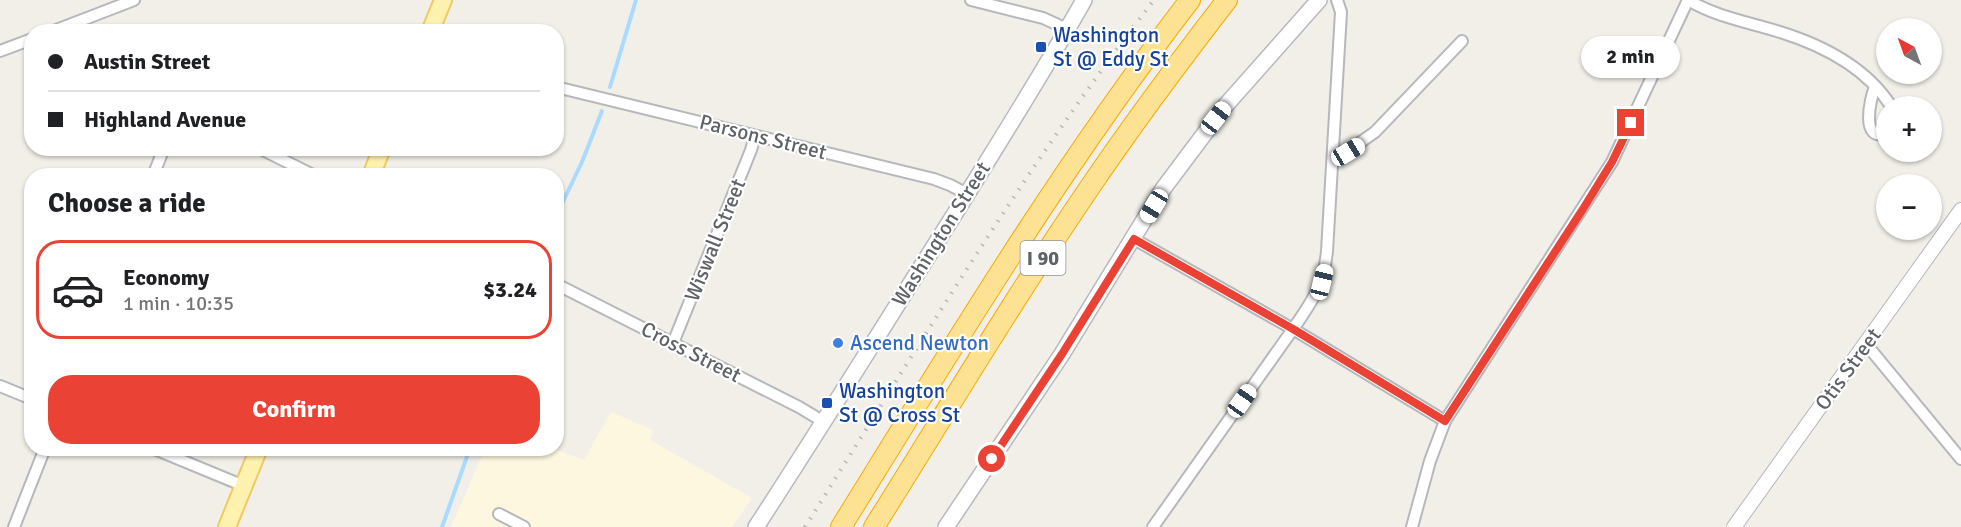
<!DOCTYPE html>
<html lang="en">
<head>
<meta charset="utf-8">
<style>
  body { margin:0; font-family:Signika,sans-serif; background:#f2f2f2; color:#202124; height:100vh; display:flex; flex-direction:column; font-size:22px; white-space:nowrap }
  * { box-sizing:border-box; margin:0 }
  p { font-size:20px; color:#757577 }
  .icon { flex:none; width:33px; height:33px; fill:none; stroke:currentColor; stroke-width:2; stroke-linecap:round; stroke-linejoin:round }
  .map { position:relative; flex:1; overflow:hidden }
  .details { position:absolute; left:24px; top:168px; width:540px; height:288px; display:flex; flex-direction:column; background:#fff; border-radius:24px; box-shadow:0 2px 4px #0004 }
  .details>* { flex:none }
  .guide { position:absolute; left:24px; top:24px; width:540px; height:132px; border-radius:24px; box-shadow:0 2px 4px #0004; display:grid; align-content:center; height:132px; padding:0 24px; background:#fff }
  .needle { width:39px; rotate:319deg }
  .controls { position:absolute; left:1876px; top:18px; display:grid; gap:12px }
  .controls a { display:grid; place-items:center; width:66px; height:66px; border-radius:50%; background:#fff; box-shadow:0 2px 4px #0004; font-size:30px }
  .end { position:absolute; width:27px; height:27px; margin:-14px; border:8px solid #ea4335; background:#fff; box-shadow:0 0 0 3px #fff }
  .from { border-radius:50% }
  .bubble { position:absolute; height:42px; border-radius:21px; background:#fff; box-shadow:0 2px 4px #0004; font-size:20px; font-weight:700; line-height:42px; text-align:center }
  .car { position:absolute; width:18px; height:36px; margin:-18px -9px; border-radius:8px; box-shadow:0 0 4px 2px #0007; background:linear-gradient(#fff 24%,#345 0 40%,#fff 0 76%,#345 0 86%,#fff 0) }
  .guide b { display:flex; align-items:center; gap:21px; height:57px; font-size:22px }
  .guide b+b { border-top:2px solid #e0e0e0 }
  .guide i { width:15px; height:15px; background:#202124 }
  ul { padding:0; list-style:none }
  li { display:flex; align-items:center; gap:18px; height:99px; margin:0 12px 9px; padding:0 12px; border:3px solid #e0e0e0; border-radius:24px }
  li div { flex:1 }
  li b { display:block; font-size:22px }
  li em { font-style:normal; font-weight:700 }
  li.current { border-color:#ea4335 }
  li>.icon { width:54px; height:54px; stroke-width:1.5 }
  h2 { padding:0 24px; font-size:27px; line-height:72px }
  .button { display:flex; gap:12px; margin-top:auto; padding:12px 24px }
  .button a { flex:1; height:69px; border-radius:24px; background:#ea4335; color:#fff; font-size:24px; font-weight:700; line-height:69px; text-align:center }
  .map>svg:first-child { display:block }
  .commercial { fill:#fef7e0 }
  .lines { fill:none; stroke-linecap:round; stroke-linejoin:round }
  .stream { stroke:#aadaff; stroke-width:4 }
  .minor-casing { stroke:#b5b8bc; stroke-width:14 }
  .tertiary-casing { stroke:#b5b8bc; stroke-width:16 }
  .secondary-casing { stroke:#b6babf; stroke-width:18 }
  .primary-casing { stroke:#f2c960; stroke-width:20 }
  .motorway-casing { stroke:#f9ab00; stroke-width:22 }
  .minor { stroke:#fff; stroke-width:10 }
  .tertiary { stroke:#fff; stroke-width:14 }
  .secondary { stroke:#fff; stroke-width:15 }
  .primary { stroke:#fff2af; stroke-width:16 }
  .motorway { stroke:#fde293; stroke-width:20 }
  .rail { stroke:#b6b7b8; stroke-width:4; stroke-dasharray:1.5 8; stroke-linecap:butt }
  .route { stroke:#ea4335; stroke-width:8 }
  .transit-dot { fill:#1a4fb4; stroke:#fff; stroke-width:2 }
  .shop-dot { fill:#3f7fe0; stroke:#fff; stroke-width:2 }
  .labels { text-anchor:middle; stroke-width:4.5; stroke-linejoin:round; paint-order:stroke }
  .shield { fill:#fff; stroke:#8f9295; stroke-width:1.5 }
  .shield-label { font-size:20px; font-weight:bold; fill:#5f6368 }
  .transit-label { font-size:21px; fill:#164399; stroke:#fff; text-anchor:start }
  .street-label { font-size:21px; fill:#5f6368; stroke:#fff }
  .shop-label { font-size:21px; fill:#366cbe; stroke:#fff; text-anchor:start }
</style>
</head>
<body>
<div class="map">
<svg width="1961" height="527" viewBox="0 0 1961 527">
  <rect width="100%" height="100%" fill="#f1efe8"/>
  <!-- commercial -->
  <path class="commercial" d="M611,412L653,430L650,440L752,498L732,527H451L485,449H554L584,460Z"/>
  <g class="lines">
    <!-- stream -->
    <g class="stream">
      <path d="M610,87L636,0"/>
      <path d="M556,216L582,162L602,111"/>
      <path d="M442,527L470,448"/>
    </g>
    <!-- minor casing -->
    <g class="minor-casing">
      <g id="minor">
        <path d="M971,0L1043,18L1067,29"/>
        <path d="M1688,0C1713,15 1742,21 1770,29C1816,42 1864,64 1891,106"/>
        <path d="M51,32L134,0"/>
        <path d="M0,51L32,39"/>
        <path d="M556,87L934,179L950,185L967,194"/>
        <path d="M1875,87C1870,99 1860,143 1887,133"/>
        <path d="M259,148L315,176"/>
        <path d="M1334,154L1348,151L1375,132L1462,41"/>
        <path d="M153,176L164,148"/>
        <path d="M1134,239L1293,329L1445,421"/>
        <path d="M556,284L799,407L824,422"/>
        <path d="M673,343L751,150L755,136"/>
        <path d="M1866,344L1961,459"/>
        <path d="M0,386L32,399"/>
        <path d="M152,448L244,486"/>
        <path d="M499,514L524,527"/>
        <path d="M14,527L45,448"/>
        <path d="M1153,527L1293,329C1312,302 1324,284 1327,251L1341,12L1337,0"/>
        <path d="M1412,527L1430,461L1445,421L1612,162L1688,0"/>
      </g>
    </g>
    <!-- tertiary casing -->
    <g class="tertiary-casing">
      <path id="tertiary" d="M1734,527L1961,210"/>
    </g>
    <!-- secondary casing -->
    <g class="secondary-casing">
      <g id="secondary">
        <path d="M756,527C823,424 888,319 954,215C998,144 1043,73 1084,0"/>
        <path d="M946,527L1062,354L1163,189L1226,105L1319,0"/>
      </g>
    </g>
    <!-- primary casing -->
    <g class="primary-casing">
      <g id="primary">
        <path d="M430,32L443,0"/>
        <path d="M371,176L382,148"/>
        <path d="M227,527L259,448"/>
      </g>
    </g>
    <!-- motorway casing -->
    <g class="motorway-casing">
      <g id="motorway">
        <path d="M841,527C952,348 1061,167 1190,0"/>
        <path d="M874,527C945,414 1013,300 1088,190C1132,125 1179,62 1227,0"/>
      </g>
    </g>
    <!-- minor -->
    <use href="#minor" class="minor"/>
    <!-- tertiary -->
    <use href="#tertiary" class="tertiary"/>
    <!-- secondary -->
    <use href="#secondary" class="secondary"/>
    <!-- primary -->
    <use href="#primary" class="primary"/>
    <!-- motorway -->
    <use href="#motorway" class="motorway"/>
    <!-- rail -->
    <path class="rail" d="M805,527C917,349 1025,167 1154,0"/>
  </g>
  <g class="lines">
    <!-- route -->
    <path class="route" d="M992,459L1062,354L1134,239L1293,329L1445,421L1583,209L1612,162L1631,123"/>
  </g>
  <!-- markers -->
  <g class="transit-dot">
    <rect x="1035" y="41" width="12" height="12" rx="3"/>
    <rect x="821" y="397" width="12" height="12" rx="3"/>
  </g>
  <circle class="shop-dot" cx="838" cy="343" r="6"/>
  <g class="labels">
    <!-- shield labels -->
    <rect class="shield" x="1020.5" y="241" width="45" height="34" rx="4.5"/>
    <g class="shield-label">
      <text x="1043" y="265">I 90</text>
    </g>
    <!-- transit labels -->
    <g class="transit-label">
      <text x="1053" y="42">Washington<tspan x="1053" dy="24">St @ Eddy St</tspan></text>
      <text x="839" y="398">Washington<tspan x="839" dy="24">St @ Cross St</tspan></text>
    </g>
    <!-- street labels -->
    <g class="street-label">
      <text transform="translate(763 137) rotate(14)" y="7">Parsons Street</text>
      <text transform="translate(941 234) rotate(-58)" y="7">Washington Street</text>
      <text transform="translate(715 240) rotate(-68)" y="7">Wiswall Street</text>
      <text transform="translate(691 352) rotate(27)" y="7">Cross Street</text>
      <text transform="translate(1848 369) rotate(-54)" y="7">Otis Street</text>
    </g>
    <!-- shop labels -->
    <g class="shop-label">
      <text x="850" y="350">Ascend Newton</text>
    </g>
  </g>
</svg>
<div class="controls">
<a><svg class="needle" viewBox="-14 -14 28 28"><path d="M0-13l5 13h-10z" fill="#e53935"/><path d="M0 13l5-13h-10z" fill="#757577"/></svg></a>
<a>+</a>
<a>−</a>
</div>
<i class="end from" style="left:992px;top:459px"></i>
<i class="end" style="left:1631px;top:123px"></i>
<div class="bubble" style="left:1581px;top:36px;width:99px">2 min</div>
<i class="car" style="left:1216px;top:118px;rotate:38deg"></i>
<i class="car" style="left:1348px;top:152px;rotate:59deg"></i>
<i class="car" style="left:1154px;top:206px;rotate:211deg"></i>
<i class="car" style="left:1322px;top:282px;rotate:14deg"></i>
<i class="car" style="left:1242px;top:401px;rotate:35deg"></i>
<div class="guide">
<b><i class="from"></i>Austin Street</b>
<b><i></i>Highland Avenue</b>
</div>
<section class="details">
<h2>Choose a ride</h2>
<ul>
<li class="current"><svg class="icon" aria-label="car" viewBox="0 0 24 24"><path d="M5 17H2v-5l4-1 3-4h7l3 4 3 1v5h-3M9 17h6M6 11h13"/><circle cx="7" cy="17" r="2"/><circle cx="17" cy="17" r="2"/></svg><div><b>Economy</b><p>1 min · 10:35</p></div><em>$3.24</em></li>
</ul>
<div class="button"><a>Confirm</a></div>
</section>
</div>
</body>
</html>
